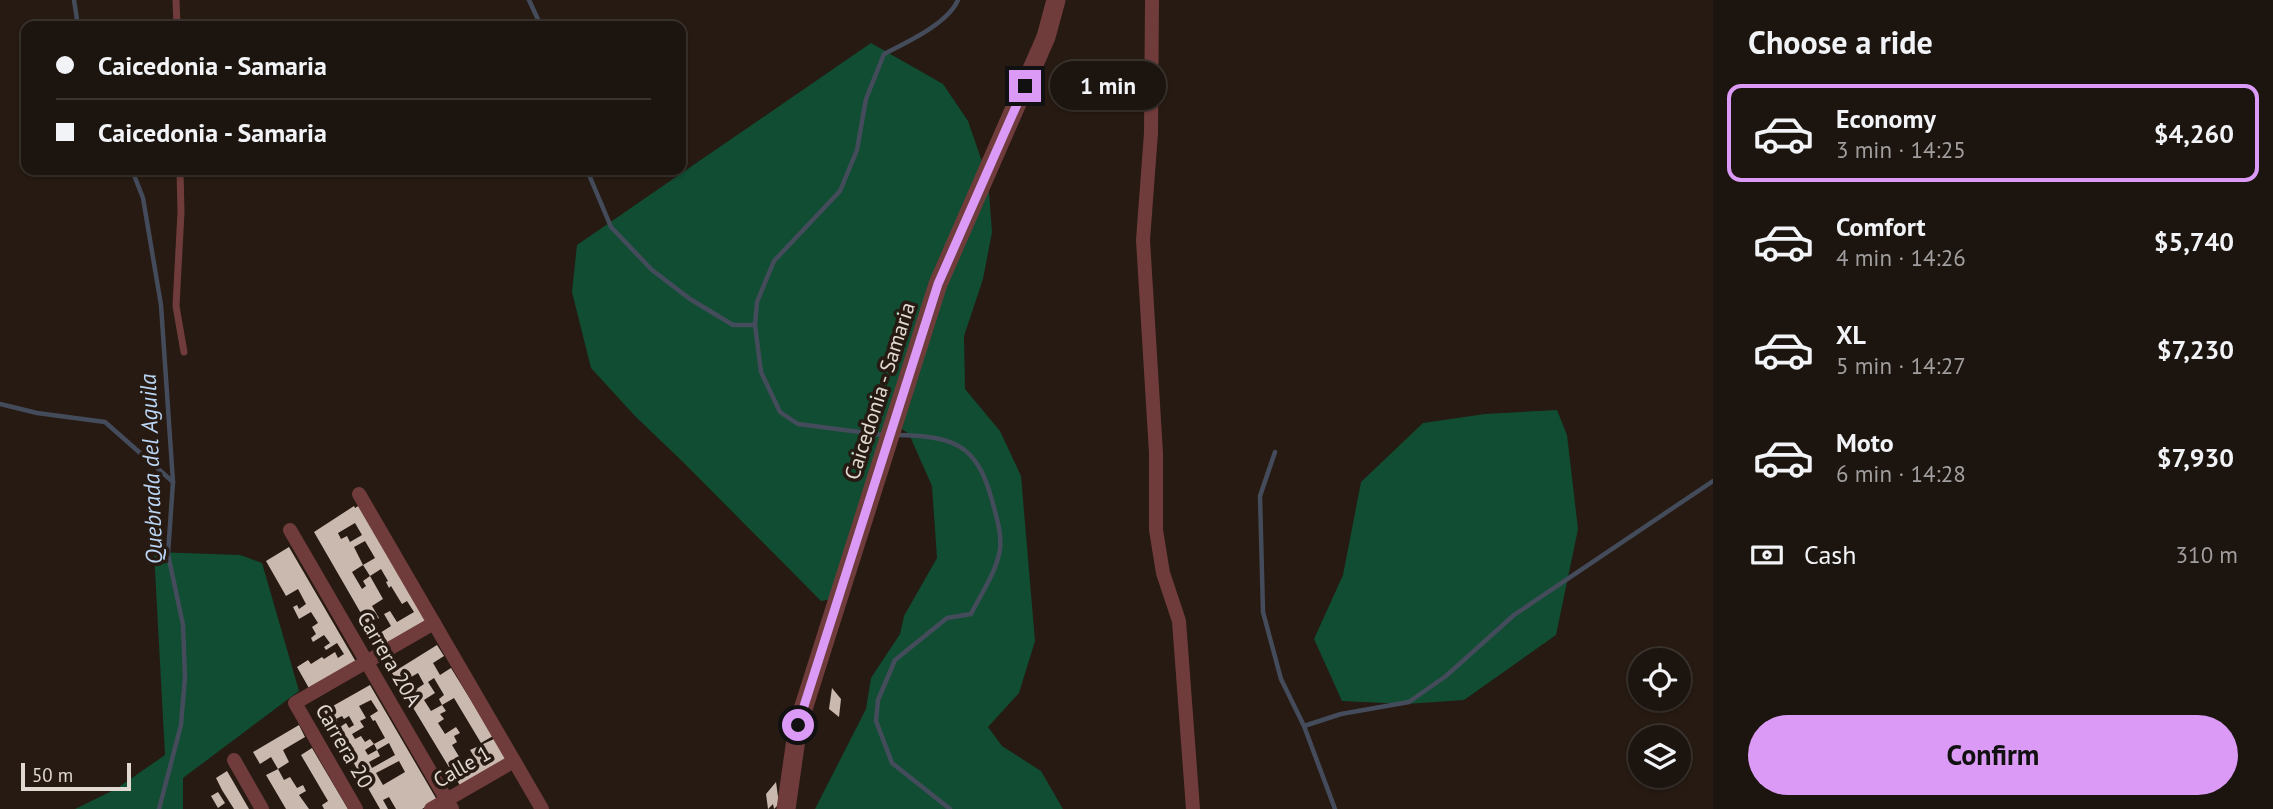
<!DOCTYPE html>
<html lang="en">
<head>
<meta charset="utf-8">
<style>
  body { margin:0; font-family:"PT Sans",sans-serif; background:#251d17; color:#f1f3f6; height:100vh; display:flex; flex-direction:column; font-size:26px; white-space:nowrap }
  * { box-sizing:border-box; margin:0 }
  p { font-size:23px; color:#a09e9e }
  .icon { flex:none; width:38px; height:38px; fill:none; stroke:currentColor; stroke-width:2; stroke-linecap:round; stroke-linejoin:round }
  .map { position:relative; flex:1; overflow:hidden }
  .details { display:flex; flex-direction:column; background:#1c140e; width:560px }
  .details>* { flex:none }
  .banner { position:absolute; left:21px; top:21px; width:665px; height:154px; border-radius:14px; box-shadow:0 2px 5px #0004,0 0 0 2px #3a332e; display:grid; align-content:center; height:154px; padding:0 35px; background:#1c140e }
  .fabs { position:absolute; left:1628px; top:648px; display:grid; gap:14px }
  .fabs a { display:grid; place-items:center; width:63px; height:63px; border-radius:50%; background:#1c140e; box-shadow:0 2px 5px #0004,0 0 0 2px #3a332e; font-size:35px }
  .scale { position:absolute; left:21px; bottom:18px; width:110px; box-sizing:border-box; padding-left:7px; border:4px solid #e2d9d3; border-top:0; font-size:19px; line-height:24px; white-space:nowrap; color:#e2d9d3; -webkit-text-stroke:5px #261a12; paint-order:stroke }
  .end { position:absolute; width:32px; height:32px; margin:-16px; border:9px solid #db9af6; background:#111; box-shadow:0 0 0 4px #111 }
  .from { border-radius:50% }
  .bubble { position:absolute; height:49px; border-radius:24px; background:#1c140e; box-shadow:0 2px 5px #0004,0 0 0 2px #3a332e; font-size:23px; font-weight:700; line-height:49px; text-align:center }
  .banner b { display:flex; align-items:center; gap:24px; height:66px; font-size:26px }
  .banner b+b { border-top:2px solid #3a332e }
  .banner i { width:18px; height:18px; background:#f1f3f6 }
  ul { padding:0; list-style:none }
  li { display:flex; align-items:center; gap:21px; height:98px; margin:0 14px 10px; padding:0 21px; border:4px solid transparent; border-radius:14px }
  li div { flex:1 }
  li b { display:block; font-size:26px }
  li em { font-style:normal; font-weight:700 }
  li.active { border-color:#db9af6 }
  li>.icon { width:63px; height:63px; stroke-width:1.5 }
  h2 { padding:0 35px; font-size:32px; line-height:84px }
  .pay { display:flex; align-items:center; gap:18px; height:77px; padding:0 35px; font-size:26px }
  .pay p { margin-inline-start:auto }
  .primary-button { display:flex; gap:14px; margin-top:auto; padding:14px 35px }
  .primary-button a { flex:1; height:80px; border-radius:42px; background:#db9af6; color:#111; font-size:28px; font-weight:700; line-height:80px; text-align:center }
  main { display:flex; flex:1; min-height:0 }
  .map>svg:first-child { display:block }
  .green { fill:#104d32 }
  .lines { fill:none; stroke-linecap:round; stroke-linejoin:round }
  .stream { stroke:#444c5b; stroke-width:4.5 }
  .building { fill:#cab9af; fill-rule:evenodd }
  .service { stroke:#703c3b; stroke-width:7 }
  .minor { stroke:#703c3b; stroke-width:14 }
  .tertiary { stroke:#703c3b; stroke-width:19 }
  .route { stroke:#db9af6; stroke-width:9 }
  .labels { text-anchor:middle; stroke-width:7; stroke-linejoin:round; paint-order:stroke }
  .street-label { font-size:21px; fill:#e2d9d3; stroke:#261a12 }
  .water-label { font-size:23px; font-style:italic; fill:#bbd6f5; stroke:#261a12 }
</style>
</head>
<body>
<main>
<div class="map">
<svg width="1713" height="809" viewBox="0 0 1713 809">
  <rect width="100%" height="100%" fill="#261a12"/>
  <!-- green -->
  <g class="green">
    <path d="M871,43L943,84L968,121L988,179L992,232L983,279L964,336L965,389L1000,431L1021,476L1035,641L1019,693L988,727L1002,746L1041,771L1063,809H815L866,709L871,678L900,634L904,616L937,558L932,486L909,434L899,427L843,597L821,601L683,462L635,416L591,368L572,292L577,245Z"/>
    <path d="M1557,410L1567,435L1578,529L1556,635L1464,700L1406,704L1342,701L1314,639L1343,575L1361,482L1423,423L1485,414Z"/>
    <path d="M154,552L240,555L262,563L299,691L183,778V809H75L116,789L165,755Z"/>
  </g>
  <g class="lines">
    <!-- stream -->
    <g class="stream">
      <path d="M74,0L78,26"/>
      <path d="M529,0L541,26"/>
      <path d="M132,170L143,198L161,305L173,482L168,554L183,625L185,677L181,725L159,809"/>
      <path d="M587,170L611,227L652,270L690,299L733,325H755"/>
      <path d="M0,404L37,413L105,422L173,482"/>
      <path d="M883,435L798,424L780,412L761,372L755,325L757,302L774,261L840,191L857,150L866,99L884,54C905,43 948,24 958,0"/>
      <path d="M895,435C952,436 976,442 992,500C996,516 1002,533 1000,549C997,571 981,594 971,614L947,618L895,660L878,700L876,721L892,763L950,809"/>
      <path d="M1275,452L1260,496L1263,612L1281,679L1304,726L1335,809"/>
      <path d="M1304,726L1341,714L1409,702L1446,676L1514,615L1713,481"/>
    </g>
  </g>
  <!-- building -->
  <g class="building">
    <path d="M360,505L426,620L381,648L314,532L354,506L355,508ZM355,523L362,535L350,542L347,536L341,539L338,533ZM365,541L375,558L363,565L370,576L381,569L388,581L386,582L389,588L391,586L402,604L407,601L414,612L397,622L390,611L384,614L391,626L380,633L373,621L379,618L372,606L383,599L370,576L363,581L366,586L362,589L352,572L363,565L354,547Z"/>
    <path d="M289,547L356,662L310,690L297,667L308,660L311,664L322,657L324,659L335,652L338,658L344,654L337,643L326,650L324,647L330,643L324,635L313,642L311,638L316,634L312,627L318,623L311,612L299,619L293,607L297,605L299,609L306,604L298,589L286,596L266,561Z"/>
    <path d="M437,645L444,656L433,663L440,675L451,668L493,736L481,743L454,698L442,705L439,699L444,695L434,678L428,682L435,693L424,700L431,711L442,705L446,711L440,714L444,719L438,723L445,734L456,727L460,733L454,736L457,742L452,745L466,768L477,761L470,750L494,739L507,759L461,787L406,696L424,684L418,673L399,684L392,673Z"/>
    <path d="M370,685L437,800L422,809H396L389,797L383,800L388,809H380L324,711ZM371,700L378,711L370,716L373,721L375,720L385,738L374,744L370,739L365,742L361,736L355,739L352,734L364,727L360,721L366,718L359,706ZM342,716L344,719L349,716L354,725L349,728L346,723L340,727L336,719ZM389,743L395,755L372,768L369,762L380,756L377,750L368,755L365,750L374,744L377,750ZM399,761L405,772L383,785L376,773Z"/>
    <path d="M832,688L841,699L839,717L829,709Z"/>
    <path d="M299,725L305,737L283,750L289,762L278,769L284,780L290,777L297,788L303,785L306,791L299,795L309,809H286L266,775L278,769L271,757L260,764L253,752Z"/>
    <path d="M312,748L319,760L348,809H324L322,805L328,801L301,755Z"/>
    <path d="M227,771L234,783L249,809H234L222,790L216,778Z"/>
    <path d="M776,782L779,804L774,809L773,804L768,809L766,794Z"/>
    <path d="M218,792L225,803L218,808L211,796Z"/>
  </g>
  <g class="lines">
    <!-- service -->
    <g class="service">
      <path d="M176,0L177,26"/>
      <path d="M180,170L181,212L176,306L184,352"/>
    </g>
    <!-- minor -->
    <g class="minor">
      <path d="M1152,0L1151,133L1143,240L1156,453V530L1163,573L1179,621L1193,809"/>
      <path d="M359,494L542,809"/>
      <path d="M290,530L452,809"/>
      <path d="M234,760L262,809"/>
      <path d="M356,809L295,703L434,623"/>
      <path d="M431,809L514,761"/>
    </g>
    <!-- tertiary -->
    <path class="tertiary" d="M786,809L798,725L938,284L1046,37L1056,0"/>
  </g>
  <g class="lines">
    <!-- route -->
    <path class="route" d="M798,725L938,284L1025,86"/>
  </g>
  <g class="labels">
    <!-- street labels -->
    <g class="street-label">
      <text transform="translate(880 391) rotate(-72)" y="7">Caicedonia - Samaria</text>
      <text transform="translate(389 659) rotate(60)" y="7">Carrera 20A</text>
      <text transform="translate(344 746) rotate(60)" y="7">Carrera 20</text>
      <text transform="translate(462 767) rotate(-30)" y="7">Calle 1</text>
    </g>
    <!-- water labels -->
    <g class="water-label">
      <text transform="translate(151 469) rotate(-92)" y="8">Quebrada del Aguila</text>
    </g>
  </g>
</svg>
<div class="fabs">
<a><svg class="icon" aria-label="locate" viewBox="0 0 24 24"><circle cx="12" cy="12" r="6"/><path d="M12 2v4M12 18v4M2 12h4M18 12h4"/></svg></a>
<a><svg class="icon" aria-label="layers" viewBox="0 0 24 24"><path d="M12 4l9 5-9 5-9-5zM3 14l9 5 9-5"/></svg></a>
</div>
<div class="scale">50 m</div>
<i class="end from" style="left:798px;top:725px"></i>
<i class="end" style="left:1025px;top:86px"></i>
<div class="bubble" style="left:1050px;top:61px;width:116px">1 min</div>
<div class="banner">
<b><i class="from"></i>Caicedonia - Samaria</b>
<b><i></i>Caicedonia - Samaria</b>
</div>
</div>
<section class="details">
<h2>Choose a ride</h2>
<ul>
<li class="active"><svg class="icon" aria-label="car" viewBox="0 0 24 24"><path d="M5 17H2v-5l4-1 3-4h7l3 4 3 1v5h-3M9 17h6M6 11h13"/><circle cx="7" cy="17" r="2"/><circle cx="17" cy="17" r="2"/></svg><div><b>Economy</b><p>3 min · 14:25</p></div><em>$4,260</em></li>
<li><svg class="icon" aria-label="car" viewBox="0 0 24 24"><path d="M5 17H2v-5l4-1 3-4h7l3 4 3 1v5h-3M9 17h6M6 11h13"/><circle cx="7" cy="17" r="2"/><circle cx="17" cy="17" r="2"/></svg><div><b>Comfort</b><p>4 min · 14:26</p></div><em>$5,740</em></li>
<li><svg class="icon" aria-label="car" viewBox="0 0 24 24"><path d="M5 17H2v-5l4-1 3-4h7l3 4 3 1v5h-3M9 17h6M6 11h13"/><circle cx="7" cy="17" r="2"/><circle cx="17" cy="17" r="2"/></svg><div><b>XL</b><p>5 min · 14:27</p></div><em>$7,230</em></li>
<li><svg class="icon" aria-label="car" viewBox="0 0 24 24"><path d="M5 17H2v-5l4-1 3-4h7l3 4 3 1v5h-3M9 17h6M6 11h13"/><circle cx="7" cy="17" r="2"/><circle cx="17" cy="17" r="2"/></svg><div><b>Moto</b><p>6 min · 14:28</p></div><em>$7,930</em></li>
</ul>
<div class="pay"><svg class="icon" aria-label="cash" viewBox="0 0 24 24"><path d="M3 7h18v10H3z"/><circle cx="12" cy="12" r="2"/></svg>Cash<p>310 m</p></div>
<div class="primary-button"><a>Confirm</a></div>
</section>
</main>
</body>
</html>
